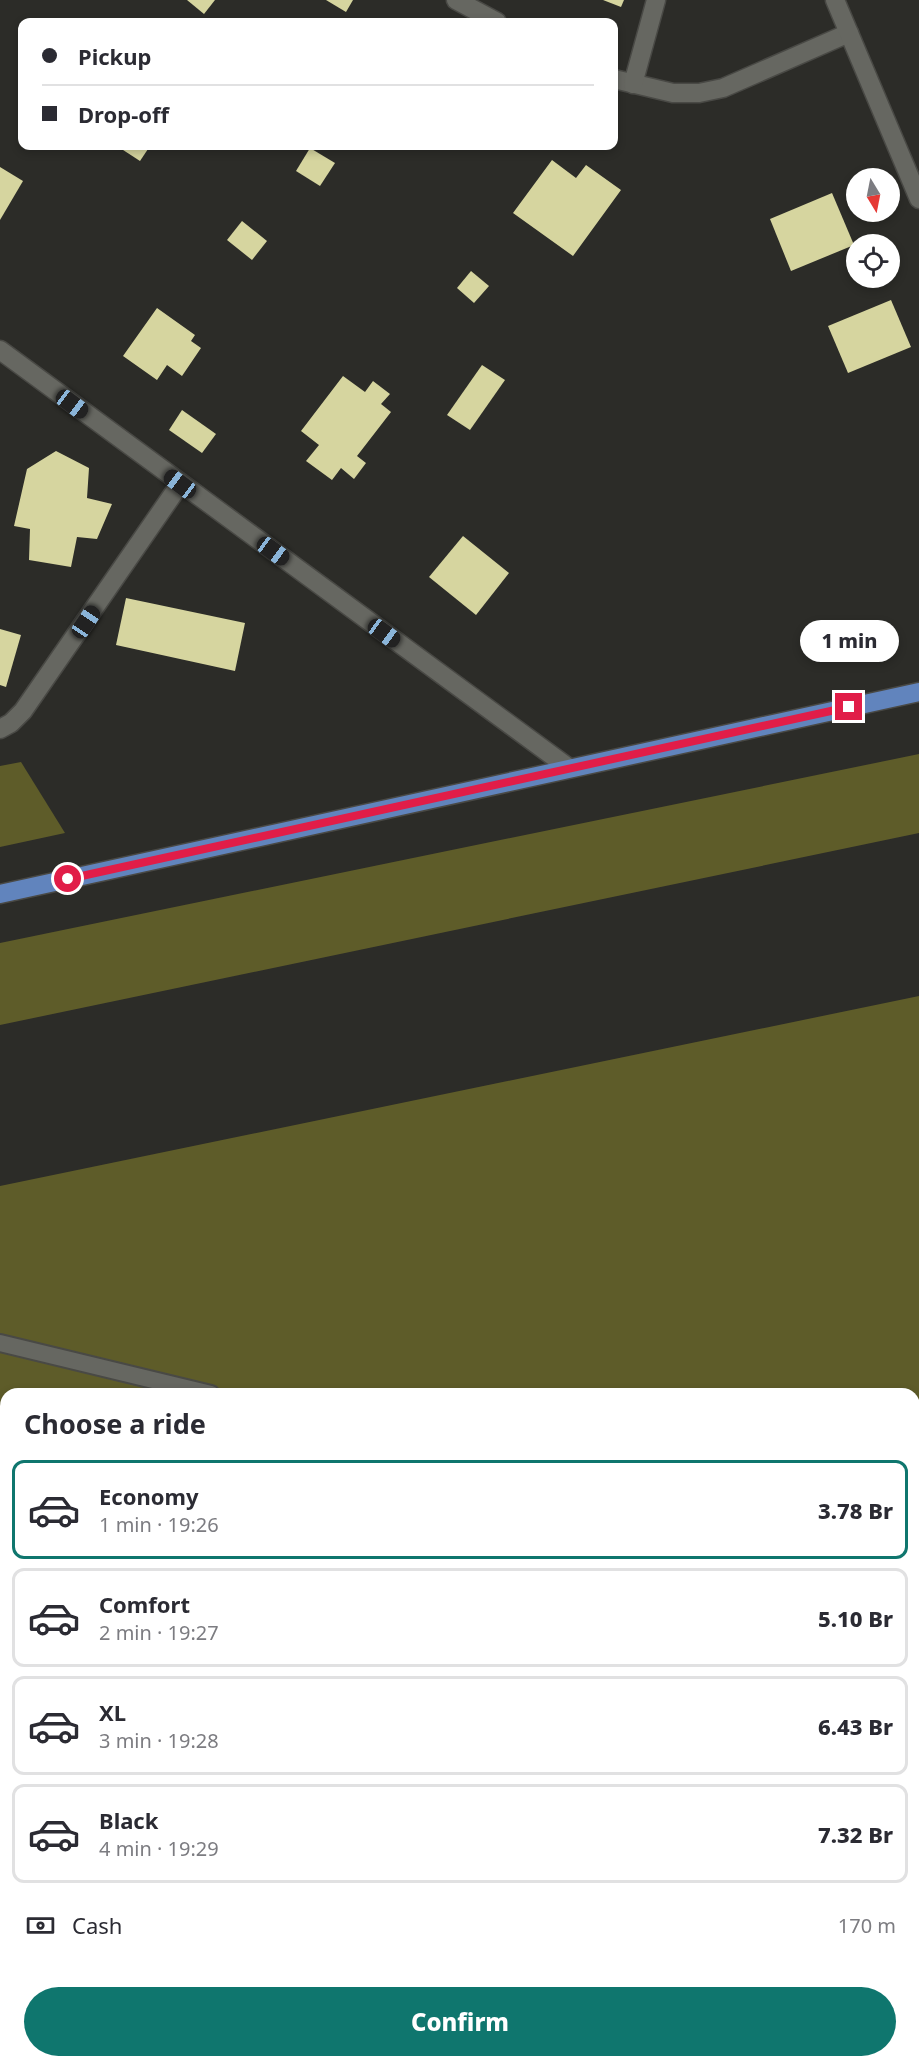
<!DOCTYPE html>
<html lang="en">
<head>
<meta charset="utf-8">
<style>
  body { margin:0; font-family:"Noto Sans",sans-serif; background:#f7f7f7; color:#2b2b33; height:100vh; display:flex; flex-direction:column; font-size:22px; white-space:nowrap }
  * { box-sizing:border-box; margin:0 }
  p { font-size:20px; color:#7c7c81 }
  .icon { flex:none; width:33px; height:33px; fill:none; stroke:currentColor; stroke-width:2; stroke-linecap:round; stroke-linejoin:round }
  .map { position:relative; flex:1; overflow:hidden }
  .side { position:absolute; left:0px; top:1388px; width:920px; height:680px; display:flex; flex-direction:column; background:#fff; border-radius:18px 18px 0 0; box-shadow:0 3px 9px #0003 }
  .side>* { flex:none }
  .banner { position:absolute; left:18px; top:18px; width:600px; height:132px; border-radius:12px; box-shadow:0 3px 9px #0003; display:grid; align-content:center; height:132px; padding:0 24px; background:#fff }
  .needle { width:39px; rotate:170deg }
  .fabs { position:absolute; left:846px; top:168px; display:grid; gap:12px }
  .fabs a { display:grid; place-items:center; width:54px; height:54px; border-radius:50%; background:#fff; box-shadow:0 3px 9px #0003; font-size:30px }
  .end { position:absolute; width:27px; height:27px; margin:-14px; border:8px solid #e11d48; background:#fff; box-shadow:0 0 0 3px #fff }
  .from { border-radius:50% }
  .bubble { position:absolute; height:42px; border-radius:21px; background:#fff; box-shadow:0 3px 9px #0003; font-size:20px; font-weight:800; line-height:42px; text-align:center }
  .car { position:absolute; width:18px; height:36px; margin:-18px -9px; border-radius:8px; box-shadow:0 0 4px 2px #0007; background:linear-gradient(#222 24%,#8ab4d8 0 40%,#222 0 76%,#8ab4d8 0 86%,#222 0) }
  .banner b { display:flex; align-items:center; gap:21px; height:57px; font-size:22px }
  .banner b+b { border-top:2px solid #e1e1e2 }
  .banner i { width:15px; height:15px; background:#2b2b33 }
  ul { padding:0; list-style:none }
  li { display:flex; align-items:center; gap:18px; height:99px; margin:0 12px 9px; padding:0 12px; border:3px solid #e1e1e2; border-radius:12px }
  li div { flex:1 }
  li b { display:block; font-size:22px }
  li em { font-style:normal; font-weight:800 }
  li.active { border-color:#0f766e }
  li>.icon { width:54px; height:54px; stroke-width:1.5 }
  h2 { padding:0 24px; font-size:27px; line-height:72px }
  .pay { display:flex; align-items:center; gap:15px; height:66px; padding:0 24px; font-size:22px }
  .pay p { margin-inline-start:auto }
  .button { display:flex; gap:12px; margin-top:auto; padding:12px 24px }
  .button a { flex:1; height:69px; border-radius:36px; background:#0f766e; color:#fff; font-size:24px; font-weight:800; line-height:69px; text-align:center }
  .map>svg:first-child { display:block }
  .green { fill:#3b3a16 }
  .forest { fill:#5e5c29 }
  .building { fill:#d6d59f }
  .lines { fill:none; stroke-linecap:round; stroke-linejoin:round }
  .service-casing { stroke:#494945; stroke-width:20 }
  .minor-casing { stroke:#494945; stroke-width:21 }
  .tertiary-casing { stroke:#494945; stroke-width:21 }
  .primary-casing { stroke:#494945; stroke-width:21 }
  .service { stroke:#666761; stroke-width:16 }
  .minor { stroke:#666761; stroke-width:18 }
  .tertiary { stroke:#666761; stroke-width:18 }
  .primary { stroke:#6184bd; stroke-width:18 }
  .route { stroke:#e11d48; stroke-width:8 }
</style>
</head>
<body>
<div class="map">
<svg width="919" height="2066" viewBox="0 0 919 2066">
  <rect width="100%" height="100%" fill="#2c2c28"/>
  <!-- green -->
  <path class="green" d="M485,2061H795L797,2066H484Z"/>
  <!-- forest -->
  <g class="forest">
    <path d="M919,754V833L0,1025V943Z"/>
    <path d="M21,762L65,833L0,847V766Z"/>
    <path d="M919,996V2066H797L795,2061H914V1394H6V2061H485L484,2066H0V1186Z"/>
  </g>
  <!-- building -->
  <g class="building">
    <path d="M187,0H215L204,14Z"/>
    <path d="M326,0H353L346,12Z"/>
    <path d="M603,0H624L621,7Z"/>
    <path d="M121,146H150L140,161L120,148Z"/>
    <path d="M310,148L335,163L320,186L296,171Z"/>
    <path d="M552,160L576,178L586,165L621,190L573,256L513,213Z"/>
    <path d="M0,167L23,181L0,220Z"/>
    <path d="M832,193L854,245L791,271L770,219Z"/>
    <path d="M242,221L267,241L252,260L227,240Z"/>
    <path d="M471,271L489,286L474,303L457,288Z"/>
    <path d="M891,300L911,347L848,373L828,326Z"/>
    <path d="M157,308L195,335L191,341L201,348L182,376L167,365L157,380L123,356Z"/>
    <path d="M482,365L505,380L470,430L447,415Z"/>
    <path d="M343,376L365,392L373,381L390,394L381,404L391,412L357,456L366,463L354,479L341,468L332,480L306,461L319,445L301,431Z"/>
    <path d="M182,410L216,434L202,453L169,430Z"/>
    <path d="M56,451L89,468L87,498L112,504L97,539L77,537L71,567L29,560L30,529L14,526L27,469Z"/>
    <path d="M463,536L509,573L476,615L429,577Z"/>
    <path d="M126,598L245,623L235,671L116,645Z"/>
    <path d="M0,629L21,635L6,687L0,685Z"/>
  </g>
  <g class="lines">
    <!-- service casing -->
    <g class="service-casing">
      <g id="service">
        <path d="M0,1343L211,1394"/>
        <path d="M914,1496H919"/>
        <path d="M914,1607L919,1609"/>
      </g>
    </g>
    <!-- minor casing -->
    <g class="minor-casing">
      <g id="minor">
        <path d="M456,0L497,22"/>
        <path d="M614,79L673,93H699L723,88L849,33"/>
        <path d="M633,84L656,0"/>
        <path d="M0,350L569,768"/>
        <path d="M0,729L11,723L23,711L180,484"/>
      </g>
    </g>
    <!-- tertiary casing -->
    <g class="tertiary-casing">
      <path id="tertiary" d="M835,0L919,199"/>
    </g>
    <!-- primary casing -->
    <g class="primary-casing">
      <path id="primary" d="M0,894L919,692"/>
    </g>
    <!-- service -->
    <use href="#service" class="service"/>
    <!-- minor -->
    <use href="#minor" class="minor"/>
    <!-- tertiary -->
    <use href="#tertiary" class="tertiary"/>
    <!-- primary -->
    <use href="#primary" class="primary"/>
  </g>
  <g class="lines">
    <!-- route -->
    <path class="route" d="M68,879L849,707"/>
  </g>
</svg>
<div class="fabs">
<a><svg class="needle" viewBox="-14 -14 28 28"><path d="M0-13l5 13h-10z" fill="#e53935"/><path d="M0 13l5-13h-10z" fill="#7c7c81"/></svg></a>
<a><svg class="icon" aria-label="locate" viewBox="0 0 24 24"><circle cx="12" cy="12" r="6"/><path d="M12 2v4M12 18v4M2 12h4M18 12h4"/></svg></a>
</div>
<i class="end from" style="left:68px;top:879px"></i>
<i class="end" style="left:849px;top:707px"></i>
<div class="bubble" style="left:800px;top:620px;width:99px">1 min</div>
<i class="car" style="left:72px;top:404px;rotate:127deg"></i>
<i class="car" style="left:180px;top:484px;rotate:307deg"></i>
<i class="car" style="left:273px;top:551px;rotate:126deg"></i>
<i class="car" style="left:86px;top:622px;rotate:34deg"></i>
<i class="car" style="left:384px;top:633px;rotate:126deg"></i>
<div class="banner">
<b><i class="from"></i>Pickup</b>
<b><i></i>Drop-off</b>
</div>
<section class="side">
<h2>Choose a ride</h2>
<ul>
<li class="active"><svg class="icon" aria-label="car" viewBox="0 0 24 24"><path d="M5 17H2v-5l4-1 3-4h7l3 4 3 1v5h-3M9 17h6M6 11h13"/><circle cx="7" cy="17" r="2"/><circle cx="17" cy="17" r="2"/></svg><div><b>Economy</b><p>1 min · 19:26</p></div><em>3.78 Br</em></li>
<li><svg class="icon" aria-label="car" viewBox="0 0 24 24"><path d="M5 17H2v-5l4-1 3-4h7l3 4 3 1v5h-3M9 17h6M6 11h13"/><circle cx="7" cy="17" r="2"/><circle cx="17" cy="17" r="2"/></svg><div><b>Comfort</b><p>2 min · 19:27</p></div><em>5.10 Br</em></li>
<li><svg class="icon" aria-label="car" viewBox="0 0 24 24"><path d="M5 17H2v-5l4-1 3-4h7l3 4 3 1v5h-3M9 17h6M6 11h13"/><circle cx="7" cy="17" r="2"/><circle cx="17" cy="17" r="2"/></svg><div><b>XL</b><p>3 min · 19:28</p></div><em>6.43 Br</em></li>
<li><svg class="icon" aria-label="car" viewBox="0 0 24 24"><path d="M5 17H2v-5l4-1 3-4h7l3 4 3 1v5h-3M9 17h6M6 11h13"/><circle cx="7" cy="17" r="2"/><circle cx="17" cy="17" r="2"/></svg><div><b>Black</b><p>4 min · 19:29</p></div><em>7.32 Br</em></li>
</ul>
<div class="pay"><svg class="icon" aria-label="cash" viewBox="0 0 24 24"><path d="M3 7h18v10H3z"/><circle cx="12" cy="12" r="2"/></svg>Cash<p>170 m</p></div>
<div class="button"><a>Confirm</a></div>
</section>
</div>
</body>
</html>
